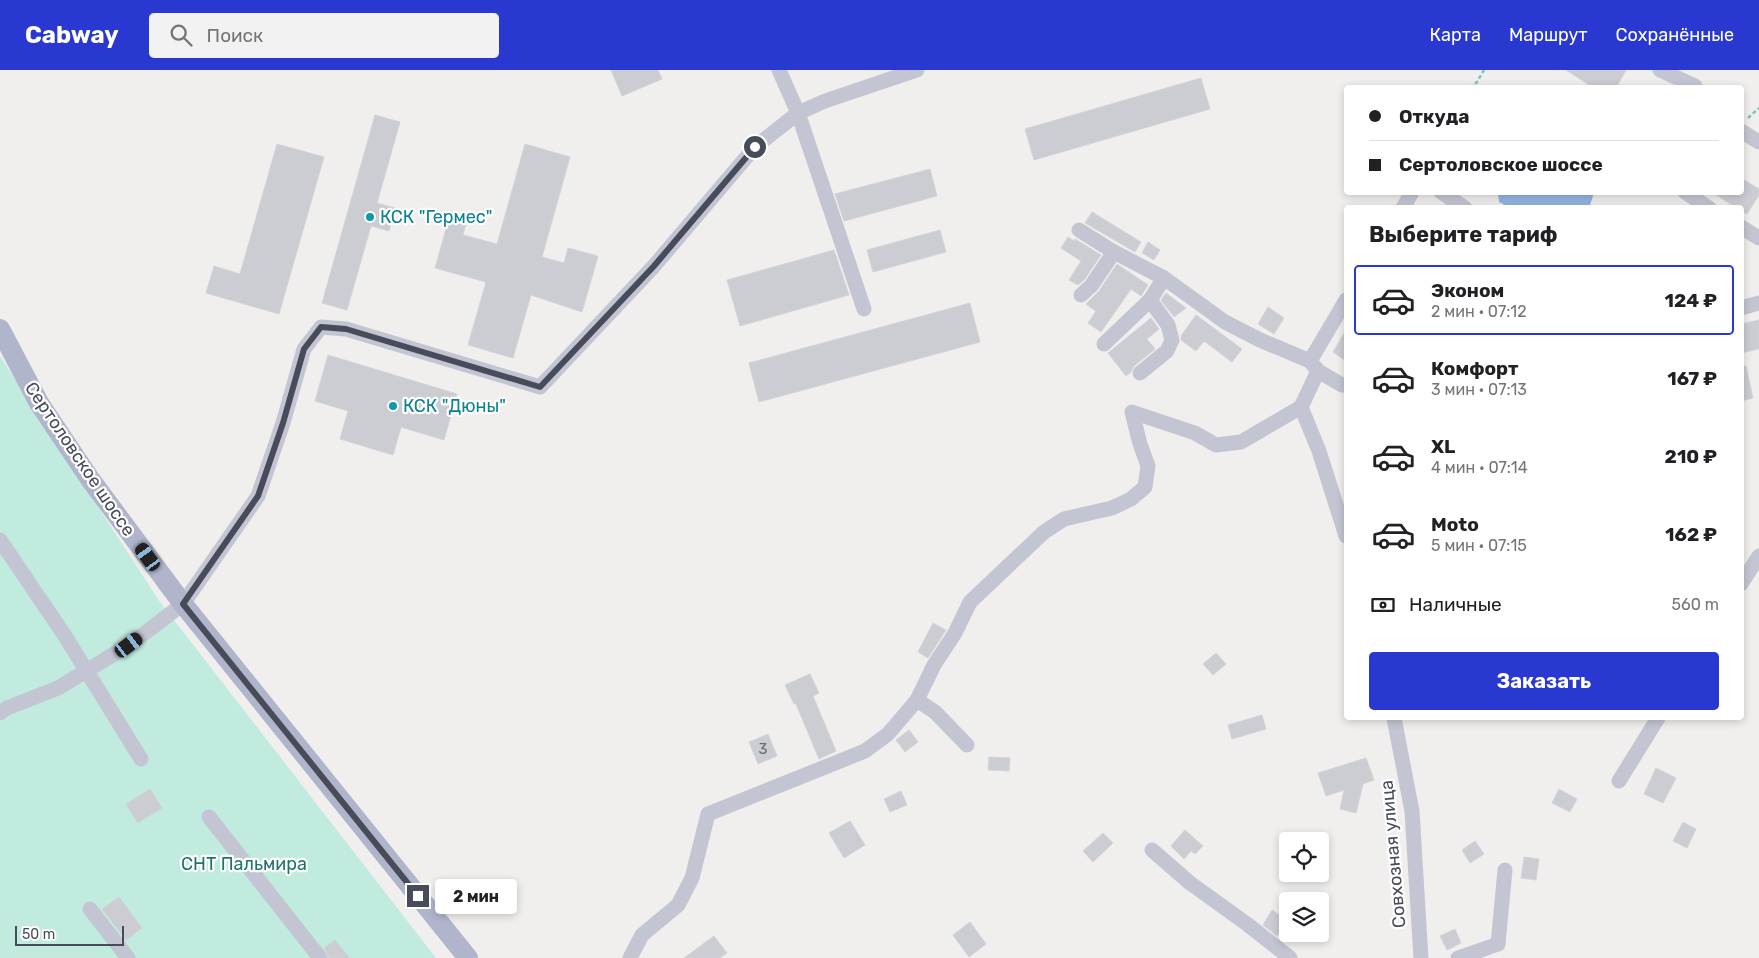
<!DOCTYPE html>
<html lang="ru">
<head>
<meta charset="utf-8">
<style>
  body { margin:0; font-family:Rubik,sans-serif; background:#f2f2f2; color:#202124; height:100vh; display:flex; flex-direction:column; font-size:19px; white-space:nowrap }
  * { box-sizing:border-box; margin:0 }
  p { font-size:16px; color:#757577 }
  .icon { flex:none; width:28px; height:28px; fill:none; stroke:currentColor; stroke-width:2; stroke-linecap:round; stroke-linejoin:round }
  .map { position:relative; flex:1; overflow:hidden }
  .panel { position:absolute; left:1344px; top:135px; width:400px; height:515px; display:flex; flex-direction:column; background:#fff; border-radius:5px; box-shadow:0 2px 8px #0003 }
  .panel>* { flex:none }
  .top-card { position:absolute; left:1344px; top:15px; width:400px; height:110px; border-radius:5px; box-shadow:0 2px 8px #0003; display:grid; align-content:center; height:110px; padding:0 25px; background:#fff }
  .controls { position:absolute; left:1279px; top:762px; display:grid; gap:10px }
  .controls a { display:grid; place-items:center; width:50px; height:50px; border-radius:5px; background:#fff; box-shadow:0 2px 8px #0003; font-size:25px }
  .scale { position:absolute; left:15px; bottom:12px; width:109px; box-sizing:border-box; padding-left:5px; border:2px solid #484b5a; border-top:0; font-size:14px; line-height:18px; white-space:nowrap; color:#484b5a; -webkit-text-stroke:4px #fff; paint-order:stroke }
  .end { position:absolute; width:22px; height:22px; margin:-11px; border:6px solid #484b5a; background:#fff; box-shadow:0 0 0 2px #fff }
  .from { border-radius:50% }
  .bubble { position:absolute; height:35px; border-radius:5px; background:#fff; box-shadow:0 2px 8px #0003; font-size:16px; font-weight:700; line-height:35px; text-align:center }
  .car { position:absolute; width:15px; height:30px; margin:-15px -8px; border-radius:6px; box-shadow:0 0 4px 1px #0007; background:linear-gradient(#222 24%,#8ab4d8 0 40%,#222 0 76%,#8ab4d8 0 86%,#222 0) }
  .top-card b { display:flex; align-items:center; gap:18px; height:48px; font-size:19px }
  .top-card b+b { border-top:1px solid #e0e0e0 }
  .top-card i { width:12px; height:12px; background:#202124 }
  ul { padding:0; list-style:none }
  li { display:flex; align-items:center; gap:15px; height:70px; margin:0 10px 8px; padding:0 15px; border:2px solid transparent; border-radius:5px }
  li div { flex:1 }
  li b { display:block; font-size:19px }
  li em { font-style:normal; font-weight:700 }
  li.selected { border-color:#2938d0 }
  li>.icon { width:45px; height:45px; stroke-width:1.5 }
  h2 { padding:0 25px; font-size:22px; line-height:60px }
  .pay { display:flex; align-items:center; gap:12px; height:55px; padding:0 25px; font-size:19px }
  .pay p { margin-inline-start:auto }
  .primary-button { display:flex; gap:10px; margin-top:auto; padding:10px 25px }
  .primary-button a { flex:1; height:58px; border-radius:5px; background:#2938d0; color:#fff; font-size:20px; font-weight:700; line-height:58px; text-align:center }
  header { display:flex; align-items:center; gap:30px; box-sizing:border-box; height:70px; padding:0 25px; background:#2938d0; color:#fff }
  header strong { font-size:24px }
  nav { display:flex; gap:28px; margin-inline-start:auto; font-size:18px }
  .search { width:350px; height:45px; background:#f2f2f2; display:flex; align-items:center; gap:12px; box-sizing:border-box; padding:0 18px; border-radius:5px; color:#757577; font-size:19px }
  .map>svg:first-child { display:block }
  .green { fill:#c1ebdf }
  .water { fill:#91b6e4 }
  .building { fill:#cccdd3; stroke:#d3d3d9 }
  .lines { fill:none; stroke-linecap:round; stroke-linejoin:round }
  .path { stroke:#7cc5bb; stroke-width:2.5; stroke-dasharray:4 2.5; stroke-linecap:butt }
  .minor { stroke:#c3c6d2; stroke-width:15 }
  .major { stroke:#b0b5cb; stroke-width:20 }
  .route { stroke:#484b5a; stroke-width:6 }
  .culture-dot { fill:#0f9aa8; stroke:#fff; stroke-width:2 }
  .labels { text-anchor:middle; stroke-width:4.5; stroke-linejoin:round; paint-order:stroke }
  .number-label { font-size:15px; fill:#696c78 }
  .culture-label { font-size:18px; fill:#0d838f; stroke:#fff; text-anchor:start }
  .street-label { font-size:18px; fill:#484b5a; stroke:#fff }
  .park-label { font-size:18px; fill:#1f7568; stroke:#fff }
</style>
</head>
<body>
<header>
<strong>Cabway</strong>
<div class="search"><svg class="icon" aria-label="search" viewBox="0 0 24 24"><circle cx="10" cy="10" r="6"/><path d="M15 15l6 6"/></svg>Поиск</div>
<nav><a>Карта</a><a>Маршрут</a><a>Сохранённые</a></nav>
</header>
<div class="map">
<svg width="1759" height="888" viewBox="0 0 1759 888">
  <rect width="100%" height="100%" fill="#f1efee"/>
  <!-- green -->
  <path class="green" d="M0,286L160,532L436,888H0Z"/>
  <!-- water -->
  <path class="water" d="M1498,123V122L1594,123L1589,138L1509,137L1499,132Z"/>
  <!-- building -->
  <g class="building">
    <path d="M611,0H658L662,9L622,26Z"/>
    <path d="M1566,0H1626L1616,18H1594Z"/>
    <path d="M1201,8L1210,39L1034,90L1025,59Z"/>
    <path d="M375,45L400,52L377,133L395,138L389,161L371,156L347,240L322,233Z"/>
    <path d="M277,74L324,87L279,244L206,223L214,196L240,204Z"/>
    <path d="M525,74L570,87L542,187L564,193L568,178L598,186L582,242L531,225L513,288L468,275L486,212L435,198L451,141L468,146L463,165L497,174Z"/>
    <path d="M930,99L937,126L844,151L835,124Z"/>
    <path d="M1741,108L1759,119V125L1747,144L1741,141V138H1736L1712,122H1741Z"/>
    <path d="M1092,142L1141,172L1135,182L1085,153Z"/>
    <path d="M940,160L946,182L873,202L867,180Z"/>
    <path d="M1068,167L1074,171L1075,169L1101,185L1084,210L1078,215L1069,210L1081,191L1061,178Z"/>
    <path d="M1148,172L1160,180L1154,190L1142,183Z"/>
    <path d="M834,180L849,225L740,256L727,210Z"/>
    <path d="M1117,194L1148,215L1141,226L1131,219L1101,262L1088,253L1096,241L1086,234L1099,221Z"/>
    <path d="M1166,223L1186,238L1174,247L1161,230Z"/>
    <path d="M970,233L980,272L759,332L749,293Z"/>
    <path d="M1268,237L1284,248L1274,264L1258,254Z"/>
    <path d="M1196,245L1242,279L1232,292L1204,271L1196,281L1181,270V266Z"/>
    <path d="M1151,248L1159,259L1147,269L1155,279L1134,296L1131,302L1126,306L1108,283Z"/>
    <path d="M1759,250V279L1741,283V254Z"/>
    <path d="M1346,260V291L1333,282Z"/>
    <path d="M328,285L457,324L444,370L401,357L393,385L340,369L348,341L315,331Z"/>
    <path d="M1741,296H1746L1753,328L1741,331Z"/>
    <path d="M933,553L946,560L928,588L918,582Z"/>
    <path d="M1216,583L1226,594L1213,605L1203,594Z"/>
    <path d="M810,604L819,623L813,626L836,681L819,689L796,634H794L785,615Z"/>
    <path d="M1262,645L1266,659L1232,669L1228,655Z"/>
    <path d="M909,660L918,672L905,682L896,670Z"/>
    <path d="M768,664L777,686L758,694L749,672Z"/>
    <path d="M989,687L1010,688L1009,701L988,700Z"/>
    <path d="M1366,688L1374,710L1363,714L1356,743L1340,739L1344,720L1326,726L1318,703Z"/>
    <path d="M1656,698L1676,708L1663,733L1644,724Z"/>
    <path d="M150,719L162,738L138,753L126,734Z"/>
    <path d="M1559,719L1577,729L1570,742L1552,733Z"/>
    <path d="M901,721L907,735L890,742L884,729Z"/>
    <path d="M850,751L865,775L844,788L829,763Z"/>
    <path d="M1683,752L1696,759L1687,778L1673,771Z"/>
    <path d="M1185,760L1203,776L1195,784L1191,781L1184,789L1171,776Z"/>
    <path d="M1103,763L1113,773L1093,792L1083,781Z"/>
    <path d="M1475,771L1484,784L1470,793L1462,780Z"/>
    <path d="M1524,787L1539,789L1536,810L1521,808Z"/>
    <path d="M119,827L142,858L126,870L102,839Z"/>
    <path d="M1272,840L1287,850L1277,866L1263,855Z"/>
    <path d="M970,852L986,874L969,887L953,865Z"/>
    <path d="M1455,859L1461,873L1447,880L1440,866Z"/>
    <path d="M714,866L727,883L720,888H684Z"/>
    <path d="M335,870L350,888H329L324,878Z"/>
  </g>
  <g class="lines">
    <!-- path -->
    <g class="path">
      <path d="M1470,18L1477,12L1484,0"/>
      <path d="M1748,48L1759,38"/>
      <path d="M1732,138L1733,136"/>
    </g>
    <!-- minor -->
    <g class="minor">
      <path d="M779,0L798,43L864,239"/>
      <path d="M1660,0L1695,16"/>
      <path d="M1741,61L1759,72"/>
      <path d="M1441,122L1465,138"/>
      <path d="M1685,122L1709,138"/>
      <path d="M1403,138L1412,122"/>
      <path d="M1741,157L1759,168"/>
      <path d="M1079,160L1114,182L1164,208L1225,252L1260,270L1310,291"/>
      <path d="M1081,225L1091,216L1114,182"/>
      <path d="M1346,230L1310,291L1318,301L1342,315H1346"/>
      <path d="M1741,238L1759,233"/>
      <path d="M1104,274L1150,230L1164,208"/>
      <path d="M1318,301L1301,337L1319,381L1346,466"/>
      <path d="M1140,303L1167,281L1172,270L1168,255L1150,230"/>
      <path d="M0,470L65,566L141,689"/>
      <path d="M1741,514L1759,486"/>
      <path d="M917,630L934,595L955,563L970,532L1044,462L1064,449L1112,438L1131,429L1145,417L1148,396L1140,374L1132,342L1195,363L1216,375L1241,372L1301,337"/>
      <path d="M0,643L7,638L58,618L129,575L183,534L258,426L283,353L304,279L321,257L346,259L540,317L654,196L755,77L798,43L825,31L917,0"/>
      <path d="M1394,648L1412,741L1421,888"/>
      <path d="M1619,711L1658,648"/>
      <path d="M209,747L320,888"/>
      <path d="M1152,780L1190,813L1247,854L1290,888"/>
      <path d="M90,839L128,888"/>
      <path d="M630,888L642,865L678,835L692,808L708,744L865,681L888,664L917,630L935,642L967,675"/>
      <path d="M1458,888L1498,874L1505,800"/>
    </g>
    <!-- major -->
    <path class="major" d="M0,259L39,333L90,409L183,534L468,888"/>
  </g>
  <g class="lines">
    <!-- route -->
    <path class="route" d="M418,826L183,534L258,426L283,353L304,279L321,257L346,259L540,317L654,196L755,77"/>
  </g>
  <!-- markers -->
  <g class="culture-dot">
    <circle cx="370" cy="147" r="5"/>
    <circle cx="393" cy="336" r="5"/>
  </g>
  <g class="labels">
    <!-- number labels -->
    <g class="number-label">
      <text x="763" y="684">3</text>
    </g>
    <!-- culture labels -->
    <g class="culture-label">
      <text x="380" y="153">КСК "Гермес"</text>
      <text x="403" y="342">КСК "Дюны"</text>
    </g>
    <!-- street labels -->
    <g class="street-label">
      <text transform="translate(80 389) rotate(56)" y="6">Сертоловское шоссе</text>
      <text transform="translate(1393 784) rotate(-95)" y="6">Совхозная улица</text>
    </g>
    <!-- park labels -->
    <g class="park-label">
      <text x="244" y="800">СНТ Пальмира</text>
    </g>
  </g>
</svg>
<div class="controls">
<a><svg class="icon" aria-label="locate" viewBox="0 0 24 24"><circle cx="12" cy="12" r="6"/><path d="M12 2v4M12 18v4M2 12h4M18 12h4"/></svg></a>
<a><svg class="icon" aria-label="layers" viewBox="0 0 24 24"><path d="M12 4l9 5-9 5-9-5zM3 14l9 5 9-5"/></svg></a>
</div>
<div class="scale">50 m</div>
<i class="end from" style="left:755px;top:77px"></i>
<i class="end" style="left:418px;top:826px"></i>
<div class="bubble" style="left:435px;top:809px;width:82px">2 мин</div>
<i class="car" style="left:148px;top:487px;rotate:324deg"></i>
<i class="car" style="left:129px;top:575px;rotate:53deg"></i>
<div class="top-card">
<b><i class="from"></i>Откуда</b>
<b><i></i>Сертоловское шоссе</b>
</div>
<section class="panel">
<h2>Выберите тариф</h2>
<ul>
<li class="selected"><svg class="icon" aria-label="car" viewBox="0 0 24 24"><path d="M5 17H2v-5l4-1 3-4h7l3 4 3 1v5h-3M9 17h6M6 11h13"/><circle cx="7" cy="17" r="2"/><circle cx="17" cy="17" r="2"/></svg><div><b>Эконом</b><p>2 мин · 07:12</p></div><em>124 ₽</em></li>
<li><svg class="icon" aria-label="car" viewBox="0 0 24 24"><path d="M5 17H2v-5l4-1 3-4h7l3 4 3 1v5h-3M9 17h6M6 11h13"/><circle cx="7" cy="17" r="2"/><circle cx="17" cy="17" r="2"/></svg><div><b>Комфорт</b><p>3 мин · 07:13</p></div><em>167 ₽</em></li>
<li><svg class="icon" aria-label="car" viewBox="0 0 24 24"><path d="M5 17H2v-5l4-1 3-4h7l3 4 3 1v5h-3M9 17h6M6 11h13"/><circle cx="7" cy="17" r="2"/><circle cx="17" cy="17" r="2"/></svg><div><b>XL</b><p>4 мин · 07:14</p></div><em>210 ₽</em></li>
<li><svg class="icon" aria-label="car" viewBox="0 0 24 24"><path d="M5 17H2v-5l4-1 3-4h7l3 4 3 1v5h-3M9 17h6M6 11h13"/><circle cx="7" cy="17" r="2"/><circle cx="17" cy="17" r="2"/></svg><div><b>Moto</b><p>5 мин · 07:15</p></div><em>162 ₽</em></li>
</ul>
<div class="pay"><svg class="icon" aria-label="cash" viewBox="0 0 24 24"><path d="M3 7h18v10H3z"/><circle cx="12" cy="12" r="2"/></svg>Наличные<p>560 m</p></div>
<div class="primary-button"><a>Заказать</a></div>
</section>
</div>
</body>
</html>
